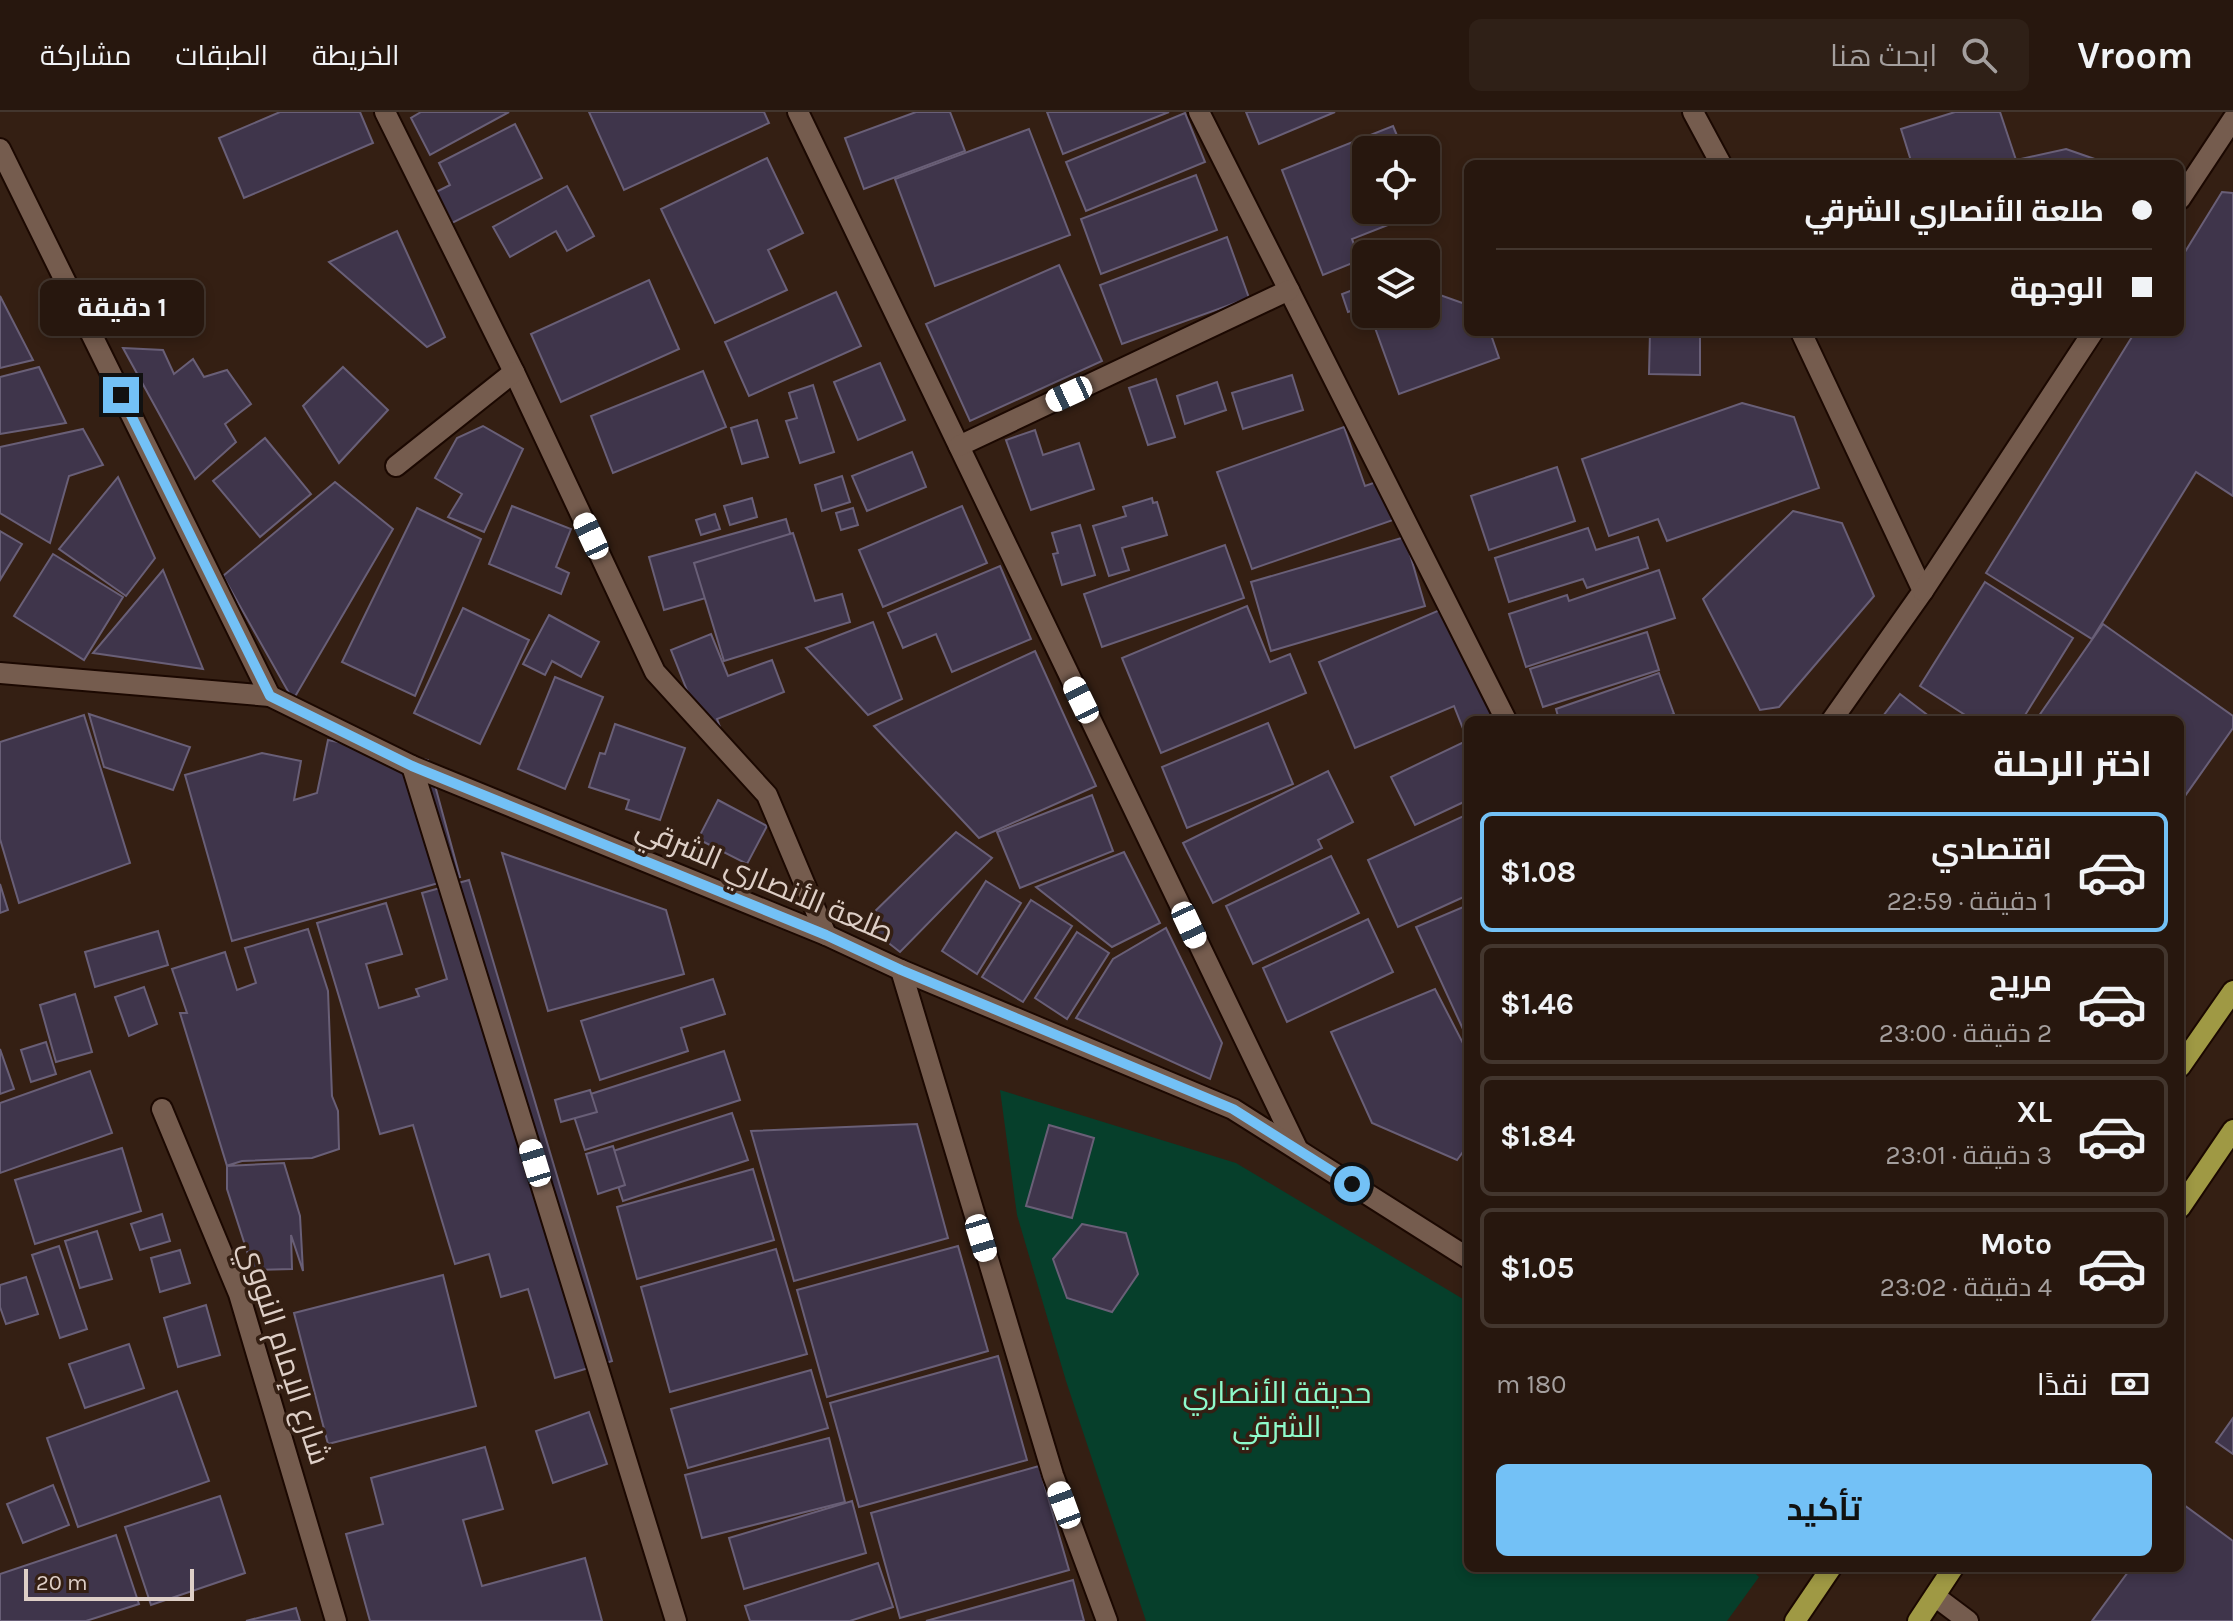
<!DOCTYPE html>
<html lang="ar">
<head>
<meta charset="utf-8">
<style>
  body { margin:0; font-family:Karla,Cairo,sans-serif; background:#2f2017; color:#f1f3f6; direction:rtl; height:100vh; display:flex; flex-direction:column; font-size:30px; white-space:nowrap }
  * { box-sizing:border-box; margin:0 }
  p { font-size:26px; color:#a49f9e }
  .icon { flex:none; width:44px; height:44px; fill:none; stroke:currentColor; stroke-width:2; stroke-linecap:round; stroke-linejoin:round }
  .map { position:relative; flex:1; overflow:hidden; direction:ltr }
  .side { position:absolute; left:1464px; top:604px; width:720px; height:856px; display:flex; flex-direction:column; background:#27170e; border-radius:12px; box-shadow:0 4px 12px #0003,0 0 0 2px #43362e; direction:rtl }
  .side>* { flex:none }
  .banner { position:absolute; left:1464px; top:48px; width:720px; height:176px; border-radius:12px; box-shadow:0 4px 12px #0003,0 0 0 2px #43362e; direction:rtl; display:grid; align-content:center; height:176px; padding:0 32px; background:#27170e }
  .buttons { position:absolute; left:1352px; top:24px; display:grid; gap:16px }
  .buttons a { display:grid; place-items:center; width:88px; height:88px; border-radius:12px; background:#27170e; box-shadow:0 4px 12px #0003,0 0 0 2px #43362e; font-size:40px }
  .scale { position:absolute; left:24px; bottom:20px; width:170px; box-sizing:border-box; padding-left:8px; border:4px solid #decfc7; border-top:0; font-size:22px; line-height:28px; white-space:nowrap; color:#decfc7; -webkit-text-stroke:6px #341f13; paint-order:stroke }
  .end { position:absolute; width:36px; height:36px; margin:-18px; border:10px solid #73c1f6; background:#111; box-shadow:0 0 0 4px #111 }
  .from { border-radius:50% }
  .bubble { position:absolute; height:56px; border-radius:12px; background:#27170e; box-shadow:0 4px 12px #0003,0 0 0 2px #43362e; font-size:26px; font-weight:700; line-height:56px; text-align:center; direction:rtl }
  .car { position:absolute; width:24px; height:48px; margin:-24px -12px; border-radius:10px; box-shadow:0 0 6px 2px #0007; background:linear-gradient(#fff 24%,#345 0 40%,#fff 0 76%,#345 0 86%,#fff 0) }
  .banner b { display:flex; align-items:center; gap:28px; height:76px; font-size:30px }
  .banner b+b { border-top:2px solid #43362e }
  .banner i { width:20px; height:20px; background:#f1f3f6 }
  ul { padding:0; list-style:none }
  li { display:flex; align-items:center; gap:24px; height:120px; margin:0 16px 12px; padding:0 16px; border:4px solid #43362e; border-radius:12px }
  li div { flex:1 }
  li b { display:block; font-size:30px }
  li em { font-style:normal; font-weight:700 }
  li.on { border-color:#73c1f6 }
  li>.icon { width:72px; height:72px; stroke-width:1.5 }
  h2 { padding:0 32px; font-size:36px; line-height:96px }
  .pay { display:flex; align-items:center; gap:20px; height:88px; padding:0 32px; font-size:30px }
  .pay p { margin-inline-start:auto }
  .cta { display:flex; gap:16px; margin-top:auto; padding:16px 32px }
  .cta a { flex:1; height:92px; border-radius:12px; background:#73c1f6; color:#111; font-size:32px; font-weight:700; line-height:92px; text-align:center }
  header { display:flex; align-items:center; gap:48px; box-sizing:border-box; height:112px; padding:0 40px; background:#27170e; border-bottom:2px solid #43362e }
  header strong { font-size:38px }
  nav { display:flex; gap:44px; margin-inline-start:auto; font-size:28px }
  .search { width:560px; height:72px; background:#2f2017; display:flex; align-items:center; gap:20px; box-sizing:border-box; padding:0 28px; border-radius:12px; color:#a49f9e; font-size:30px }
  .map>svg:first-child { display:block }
  .green { fill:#063f2b }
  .building { fill:#3f354b; stroke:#695f77; stroke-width:2 }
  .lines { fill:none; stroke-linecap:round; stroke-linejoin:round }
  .street-casing { stroke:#1b0801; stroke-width:24 }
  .primary-casing { stroke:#1b0801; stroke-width:24 }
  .street { stroke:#755c4e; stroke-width:20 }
  .primary { stroke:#9f9944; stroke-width:20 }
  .route { stroke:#73c1f6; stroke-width:10 }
  .labels { text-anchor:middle; stroke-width:7; stroke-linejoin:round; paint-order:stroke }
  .street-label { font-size:30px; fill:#decfc7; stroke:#341f13 }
  .park-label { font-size:30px; fill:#8efacb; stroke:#341f13 }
</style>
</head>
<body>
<header>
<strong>Vroom</strong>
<div class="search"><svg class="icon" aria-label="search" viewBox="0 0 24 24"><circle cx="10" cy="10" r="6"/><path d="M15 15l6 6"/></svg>ابحث هنا</div>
<nav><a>الخريطة</a><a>الطبقات</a><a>مشاركة</a></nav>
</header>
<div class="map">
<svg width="2233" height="1509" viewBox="0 0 2233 1509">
  <rect width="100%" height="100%" fill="#341f13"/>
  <!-- green -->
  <path class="green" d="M1000,978L1236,1051L1468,1190V1456H1750L1759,1465L1727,1509H1146L1066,1269L1017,1103Z"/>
  <!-- building -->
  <g class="building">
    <path d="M280,0H360L373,31L244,86L219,26Z"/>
    <path d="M421,0H509L430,43L411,6Z"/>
    <path d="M589,0H764L769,11L624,78Z"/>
    <path d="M916,0H950L965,39L864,77L845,26Z"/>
    <path d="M1047,0H1169L1063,42Z"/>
    <path d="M1246,0H1335L1259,32Z"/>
    <path d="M1955,0H2000L2016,48L2003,52H1912L1901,17Z"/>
    <path d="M1185,1L1205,50L1086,99L1066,50Z"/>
    <path d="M515,12L542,66L452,111L436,80L450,73L439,51Z"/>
    <path d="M1393,14L1403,38H1366V98H1426L1352,127L1360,148L1323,163L1282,58Z"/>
    <path d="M1029,17L1070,123L935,174L895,67Z"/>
    <path d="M2066,37L2109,52H2014L2016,48Z"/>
    <path d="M767,46L803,121L768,138L787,178L715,211L661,97Z"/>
    <path d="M1196,63L1217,118L1101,162L1081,107Z"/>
    <path d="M567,74L594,124L567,139L556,119L510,145L493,115Z"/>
    <path d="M2222,80L2233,81V384L2196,360L2092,527L1986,461L2135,220H2180V148Z"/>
    <path d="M397,119L445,225L427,235L329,150Z"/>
    <path d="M1227,125L1249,186L1122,232L1100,173Z"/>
    <path d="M1426,152L1437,182L1468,193V220H1490L1499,246L1399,282L1370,202H1426Z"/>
    <path d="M1059,153L1102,249L970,309L926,212Z"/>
    <path d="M649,168L679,237L561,290L531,222Z"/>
    <path d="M1366,173V194L1348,200L1342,182Z"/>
    <path d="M836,180L861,234L749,284L725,230Z"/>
    <path d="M0,184L33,248L0,256Z"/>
    <path d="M1650,220H1700V263L1649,262Z"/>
    <path d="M123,236L163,238L174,262L193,247L204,265L227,258L251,292L225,312L236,330L195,367Z"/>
    <path d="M880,251L905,308L858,328L834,270Z"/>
    <path d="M39,255L66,311L0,322V265Z"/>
    <path d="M343,255L388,298L339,351L303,294Z"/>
    <path d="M703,259L726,315L613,361L591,304Z"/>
    <path d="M1292,263L1303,298L1243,317L1232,281Z"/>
    <path d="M1156,267L1175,325L1148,333L1129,276Z"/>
    <path d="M1217,270L1226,298L1185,312L1177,284Z"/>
    <path d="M813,273L834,340L800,351L786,309L797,306L789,281Z"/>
    <path d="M1742,291L1794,305L1819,376L1667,429L1658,407L1609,424L1582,347Z"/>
    <path d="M757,308L768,345L742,352L731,316Z"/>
    <path d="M483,314L523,337L484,420L448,405L462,382L435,366L457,326Z"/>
    <path d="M1344,315L1365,374L1382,368L1396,407L1252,457L1217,360Z"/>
    <path d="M83,317L103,353L69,364L50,431L0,401V335Z"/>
    <path d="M1035,318L1043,343L1079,331L1094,377L1031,398L1006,328Z"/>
    <path d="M265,326L311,382L260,425L213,369Z"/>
    <path d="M912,340L926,375L867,399L852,364Z"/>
    <path d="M1557,355L1575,409L1489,438L1471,384Z"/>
    <path d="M842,364L850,390L822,399L815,373Z"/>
    <path d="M118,365L155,446L126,484L59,437Z"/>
    <path d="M335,370L393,417L293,588L223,464Z"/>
    <path d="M752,386L757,405L730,413L724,394Z"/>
    <path d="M1152,386L1153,391L1157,390L1167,423L1122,436L1129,458L1109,464L1093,414L1126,404L1123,395Z"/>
    <path d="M512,394L571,417L556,455L569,461L561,482L489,452Z"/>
    <path d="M962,394L987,451L883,495L859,438Z"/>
    <path d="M417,396L481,427L415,584L342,550Z"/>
    <path d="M853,396L858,413L841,418L836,401Z"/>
    <path d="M1793,399L1842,411L1874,484L1779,595L1760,598L1703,487Z"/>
    <path d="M715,402L720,417L701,423L696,408Z"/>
    <path d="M786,407L797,445L778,451L782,464L664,498L649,445Z"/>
    <path d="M1080,413L1095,463L1062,473L1053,442L1058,441L1052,421Z"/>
    <path d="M1588,416L1596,438L1638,425L1648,456L1587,476L1583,467L1509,490L1495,446Z"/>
    <path d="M0,419L22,432L0,468Z"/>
    <path d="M793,421L815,489L842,482L850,510L724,549L694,451Z"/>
    <path d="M1405,425L1425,494L1271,539L1251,470Z"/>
    <path d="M1225,433L1244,486L1102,535L1084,482Z"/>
    <path d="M53,442L123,485L84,548L14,504Z"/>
    <path d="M1000,454L1031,527L952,560L936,522L903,536L888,501Z"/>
    <path d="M163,458L203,557L93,541Z"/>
    <path d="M1659,458L1675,506L1526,555L1509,502L1567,483L1569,489Z"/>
    <path d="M1985,470L2073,526L2022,608H1973L1920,574Z"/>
    <path d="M1247,494L1270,550L1290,542L1306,581L1161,641L1122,546Z"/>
    <path d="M1449,494L1495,605L1489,608H1468V617L1464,619L1454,594L1355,636L1319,550Z"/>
    <path d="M463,496L529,528L480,632L414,601Z"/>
    <path d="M549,503L599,530L581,565L552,549L545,563L523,552Z"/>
    <path d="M873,510L902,587L868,603L806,536Z"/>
    <path d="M2103,512L2233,604V616L2180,691V608H2036Z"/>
    <path d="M1647,520L1659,558L1543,595L1530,557Z"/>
    <path d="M711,522L728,564L772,548L784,580L717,607L720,615L704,621L671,538Z"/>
    <path d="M1035,539L1096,674L979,726L874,614Z"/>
    <path d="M1659,561L1674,602L1656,608H1559L1556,597Z"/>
    <path d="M555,565L603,585L565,677L518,657Z"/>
    <path d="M1900,582L1934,608H1880Z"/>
    <path d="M89,602L190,635L173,678L104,655Z"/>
    <path d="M84,603L130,751L19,791L0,727V630Z"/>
    <path d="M1268,611L1293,672L1187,716L1162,655Z"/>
    <path d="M615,612L685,636L660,708L626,697L629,688L589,675L600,641L605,642Z"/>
    <path d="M328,628L428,648L460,765L232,829L185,663L262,641L301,649L294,688L317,681Z"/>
    <path d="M1468,628V688L1415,713L1391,665Z"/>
    <path d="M1328,659L1353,710L1318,728L1322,736L1213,791L1183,731Z"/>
    <path d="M1092,683L1113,739L1020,776L997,720Z"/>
    <path d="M718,688L767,714L747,752L698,727Z"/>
    <path d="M1468,702V783L1398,815L1368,748Z"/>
    <path d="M956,720L992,746L900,840L863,811Z"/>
    <path d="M1124,740L1160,811L1112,835L1036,775Z"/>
    <path d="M502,741L666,798L684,862L548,899Z"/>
    <path d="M1331,744L1359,801L1253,852L1226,794Z"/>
    <path d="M469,768L612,1249L555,1266L528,1177L501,1185L489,1142L455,1152L413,1013L380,1022L317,811L386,791L402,842L366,852L379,896L419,884L416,877L447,867L422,781Z"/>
    <path d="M986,769L1021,791L977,862L942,839Z"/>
    <path d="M0,772L8,798L0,801Z"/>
    <path d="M1031,788L1072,814L1023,890L982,865Z"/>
    <path d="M1468,793V928L1416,815Z"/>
    <path d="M1368,807L1393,860L1287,910L1263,856Z"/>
    <path d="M1166,816L1222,931L1210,967L1076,906L1113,847Z"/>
    <path d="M308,817L328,879L332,984L338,999L339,1037L312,1046L242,1049L226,1054L284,1051L300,1104L303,1159L291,1123L292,1157L253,1158L227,1077V1054L180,901H187L172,857L225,840L237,878L256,871L245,836Z"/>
    <path d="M158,819L168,853L95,875L85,840Z"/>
    <path d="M1077,820L1109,841L1067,907L1035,886Z"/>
    <path d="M713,867L725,902L681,916L688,939L600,968L581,909Z"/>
    <path d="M144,875L157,912L129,924L115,885Z"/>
    <path d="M1435,877L1468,941V1033L1457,1048L1372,1011L1331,920Z"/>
    <path d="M75,882L92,940L56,950L40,893Z"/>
    <path d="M46,930L56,962L31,970L21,938Z"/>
    <path d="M0,937L14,977L0,982Z"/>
    <path d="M724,939L740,988L585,1038L569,989Z"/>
    <path d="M90,959L112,1021L0,1061V991Z"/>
    <path d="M590,978L597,1000L561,1010L555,988Z"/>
    <path d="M732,1001L748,1048L623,1089L607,1041Z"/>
    <path d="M917,1012L948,1126L794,1169L751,1019Z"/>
    <path d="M1049,1013L1094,1026L1072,1106L1026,1094Z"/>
    <path d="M613,1034L625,1073L598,1082L586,1042Z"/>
    <path d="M122,1036L141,1099L35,1132L15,1068Z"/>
    <path d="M753,1057L774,1128L637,1167L617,1095Z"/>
    <path d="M162,1102L170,1129L140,1138L131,1112Z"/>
    <path d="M1082,1112L1126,1121L1138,1162L1112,1200L1067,1186L1053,1147Z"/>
    <path d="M97,1119L112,1167L80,1176L65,1129Z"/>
    <path d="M59,1134L87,1217L60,1226L32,1143Z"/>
    <path d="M958,1134L988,1239L827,1285L797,1178Z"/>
    <path d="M776,1137L807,1242L670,1280L641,1175Z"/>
    <path d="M180,1138L190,1171L160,1180L151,1146Z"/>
    <path d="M443,1163L476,1294L328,1332L294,1201Z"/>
    <path d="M26,1165L38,1202L6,1212L0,1195V1173Z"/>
    <path d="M206,1193L220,1243L178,1255L164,1206Z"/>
    <path d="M129,1232L144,1276L85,1296L69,1252Z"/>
    <path d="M998,1244L1027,1348L859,1395L830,1291Z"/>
    <path d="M811,1258L828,1316L688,1356L671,1297Z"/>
    <path d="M177,1279L209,1369L78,1415L47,1326Z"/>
    <path d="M589,1300L607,1352L553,1371L536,1319Z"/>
    <path d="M2233,1306V1342L2216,1330Z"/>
    <path d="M829,1326L845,1390L702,1426L685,1363Z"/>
    <path d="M485,1335L503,1397L463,1408L482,1474L585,1446L602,1509H370L346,1422L383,1412L371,1366Z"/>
    <path d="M1039,1354L1069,1458L900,1506L871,1401Z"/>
    <path d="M53,1373L69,1413L23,1431L7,1392Z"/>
    <path d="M220,1384L245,1461L151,1493L125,1415Z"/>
    <path d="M852,1389L866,1441L744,1477L729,1426Z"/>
    <path d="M2180,1390L2233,1429V1509H2092L2131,1456H2180Z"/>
    <path d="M116,1423L139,1492L86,1509H0V1462Z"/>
    <path d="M878,1451L893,1495L850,1509H750L745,1494Z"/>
    <path d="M1073,1468L1084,1509H926Z"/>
    <path d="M296,1496L300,1509H246Z"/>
  </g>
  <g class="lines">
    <!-- street casing -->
    <g class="street-casing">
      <g id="street">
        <path d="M385,0L514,260L655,560L767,683L826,823"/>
        <path d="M798,0L1298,1038"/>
        <path d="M1199,0L1506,608"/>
        <path d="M1693,0L1721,52"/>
        <path d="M0,37L270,584"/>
        <path d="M2180,87L2233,7"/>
        <path d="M1801,220L1923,479L1832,608"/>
        <path d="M959,334L1289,178"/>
        <path d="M396,354L514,260"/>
        <path d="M1923,479L2093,220"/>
        <path d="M0,561L270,584L412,654L826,823L901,858L1233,997L1468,1146"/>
        <path d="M412,654L676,1509"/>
        <path d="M901,858L1053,1363L1107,1509"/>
        <path d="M162,997L239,1182L336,1509"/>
        <path d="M1936,1485L1968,1509"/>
      </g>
    </g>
    <!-- primary casing -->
    <g class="primary-casing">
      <g id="primary">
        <path d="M2180,955L2233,879"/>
        <path d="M2180,1096L2233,1018"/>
        <path d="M1795,1509L1831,1456"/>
        <path d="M1918,1509L1953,1456"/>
      </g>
    </g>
    <!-- street -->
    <use href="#street" class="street"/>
    <!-- primary -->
    <use href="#primary" class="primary"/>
  </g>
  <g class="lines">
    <!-- route -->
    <path class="route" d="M121,283L270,584L412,654L826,823L901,858L1233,997L1352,1072"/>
  </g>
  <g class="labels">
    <!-- street labels -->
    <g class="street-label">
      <text transform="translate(765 768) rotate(23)" y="10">طلعة الأنصاري الشرقي</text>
      <text transform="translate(285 1241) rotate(72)" y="10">شارع الإمام النووي</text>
    </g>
    <!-- park labels -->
    <g class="park-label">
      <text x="1277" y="1291">حديقة الأنصاري<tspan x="1277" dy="34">الشرقي</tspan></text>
    </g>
  </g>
</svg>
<div class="buttons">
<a><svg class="icon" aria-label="locate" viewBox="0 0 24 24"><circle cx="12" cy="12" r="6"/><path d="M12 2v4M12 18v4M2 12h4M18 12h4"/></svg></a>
<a><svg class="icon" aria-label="layers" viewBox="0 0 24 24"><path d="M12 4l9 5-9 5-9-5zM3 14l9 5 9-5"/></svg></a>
</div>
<div class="scale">20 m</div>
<i class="end from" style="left:1352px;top:1072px"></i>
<i class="end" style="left:121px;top:283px"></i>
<div class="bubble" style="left:40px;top:168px;width:164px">1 دقيقة</div>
<i class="car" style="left:1069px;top:282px;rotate:245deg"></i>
<i class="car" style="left:591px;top:424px;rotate:335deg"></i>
<i class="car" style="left:1081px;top:588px;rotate:334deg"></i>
<i class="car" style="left:1189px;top:813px;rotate:155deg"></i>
<i class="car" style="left:535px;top:1051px;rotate:343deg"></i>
<i class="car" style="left:981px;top:1126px;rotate:163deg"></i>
<i class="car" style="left:1064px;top:1393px;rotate:340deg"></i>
<div class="banner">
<b><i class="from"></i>طلعة الأنصاري الشرقي</b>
<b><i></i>الوجهة</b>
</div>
<section class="side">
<h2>اختر الرحلة</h2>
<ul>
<li class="on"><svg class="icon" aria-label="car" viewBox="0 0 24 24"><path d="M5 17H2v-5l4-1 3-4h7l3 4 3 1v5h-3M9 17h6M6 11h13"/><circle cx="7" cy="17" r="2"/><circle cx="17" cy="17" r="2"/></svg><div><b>اقتصادي</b><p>1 دقيقة · 22:59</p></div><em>$1.08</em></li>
<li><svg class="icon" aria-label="car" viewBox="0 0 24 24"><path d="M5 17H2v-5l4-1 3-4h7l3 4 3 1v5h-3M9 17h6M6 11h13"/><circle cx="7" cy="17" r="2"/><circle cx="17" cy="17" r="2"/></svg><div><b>مريح</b><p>2 دقيقة · 23:00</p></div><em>$1.46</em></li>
<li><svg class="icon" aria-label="car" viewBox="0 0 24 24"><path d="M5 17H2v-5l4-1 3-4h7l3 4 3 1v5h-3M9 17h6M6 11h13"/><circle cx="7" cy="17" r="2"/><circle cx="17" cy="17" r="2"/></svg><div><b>XL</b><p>3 دقيقة · 23:01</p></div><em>$1.84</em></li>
<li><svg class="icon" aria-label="car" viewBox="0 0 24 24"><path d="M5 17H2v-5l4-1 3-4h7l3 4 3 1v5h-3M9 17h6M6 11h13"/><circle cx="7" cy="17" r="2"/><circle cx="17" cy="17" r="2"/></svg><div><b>Moto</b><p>4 دقيقة · 23:02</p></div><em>$1.05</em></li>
</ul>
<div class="pay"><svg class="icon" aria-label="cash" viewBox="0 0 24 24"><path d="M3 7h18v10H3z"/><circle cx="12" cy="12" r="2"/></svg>نقدًا<p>180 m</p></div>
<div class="cta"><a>تأكيد</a></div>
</section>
</div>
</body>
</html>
